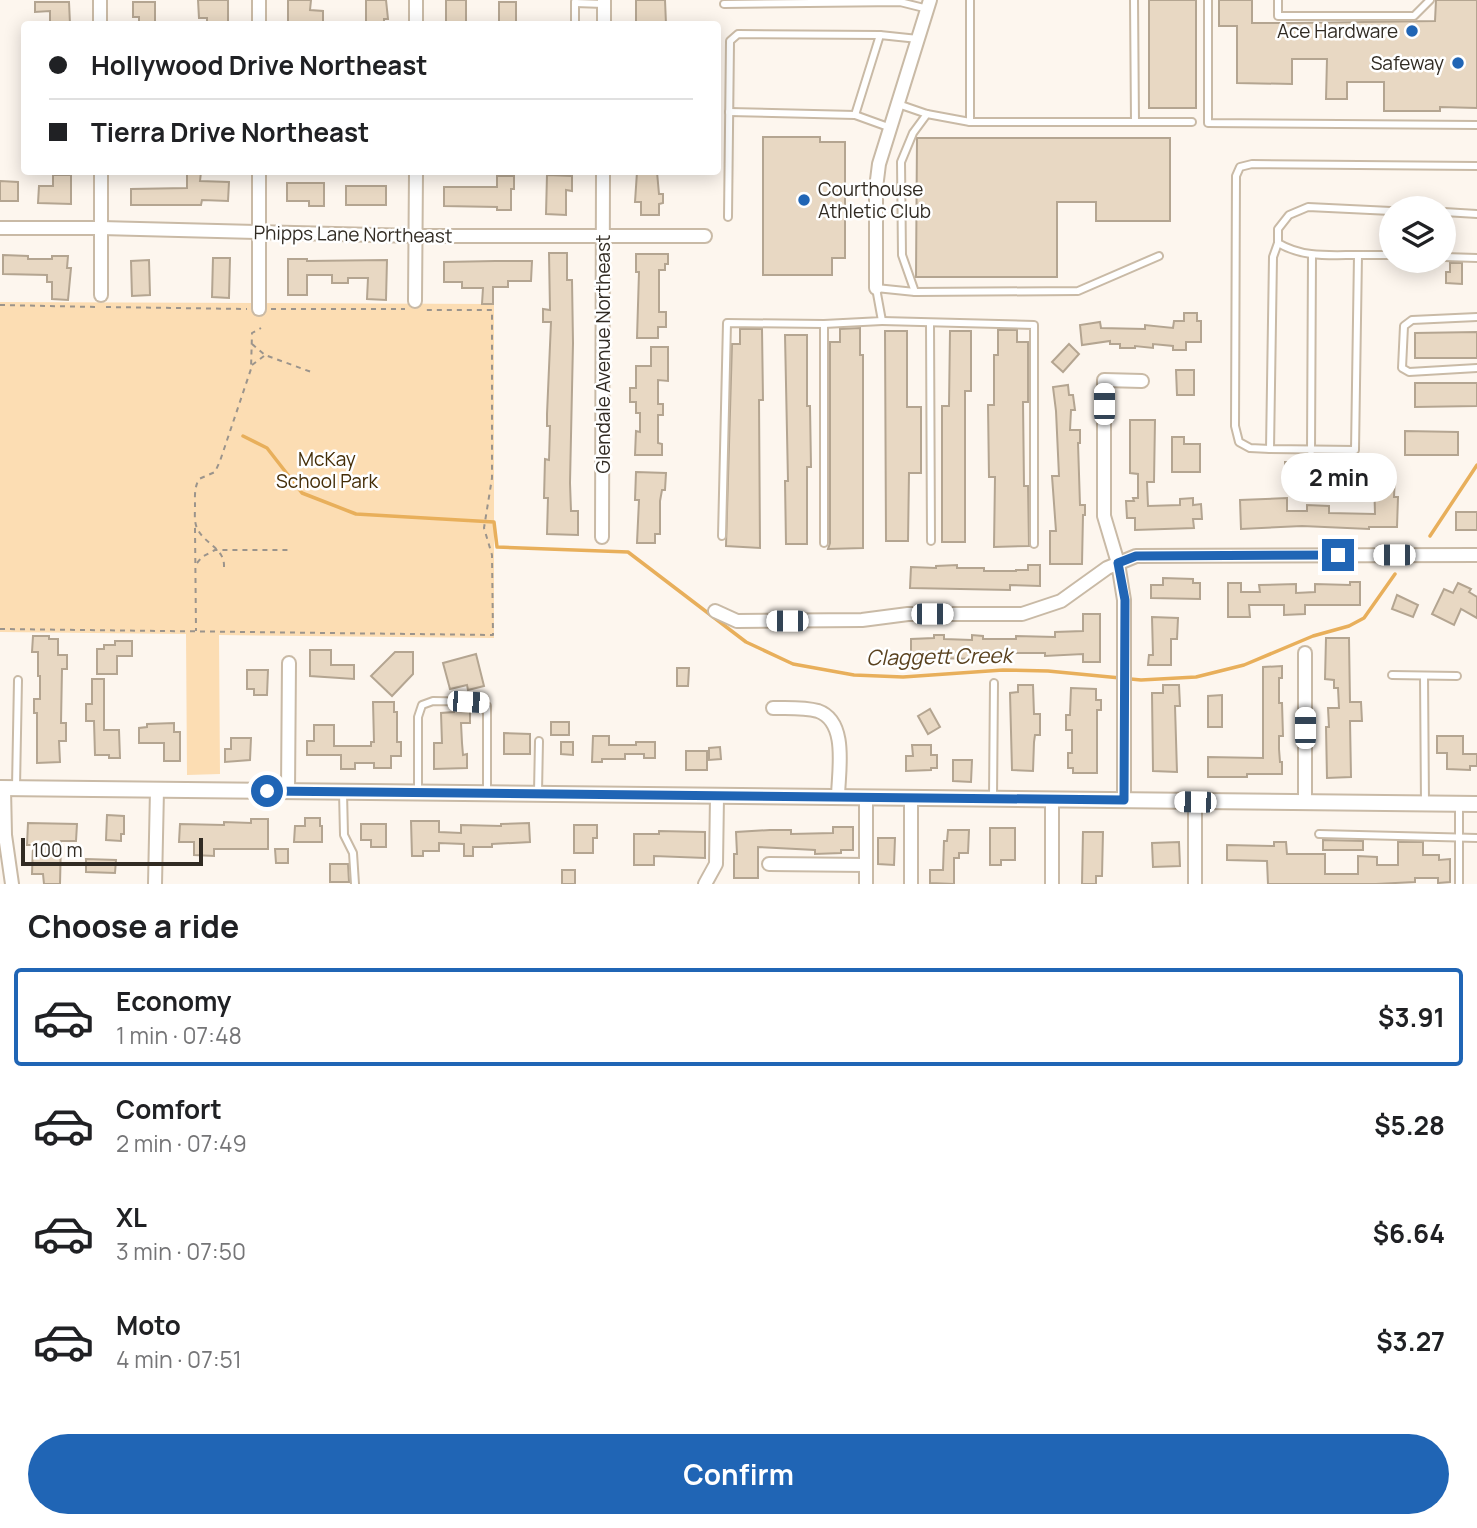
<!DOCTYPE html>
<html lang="en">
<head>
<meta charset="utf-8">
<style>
  body { margin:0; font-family:Manrope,sans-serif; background:#f6f6f6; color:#202124; height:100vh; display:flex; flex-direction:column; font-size:26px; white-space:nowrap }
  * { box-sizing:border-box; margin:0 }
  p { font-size:23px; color:#757577 }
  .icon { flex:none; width:38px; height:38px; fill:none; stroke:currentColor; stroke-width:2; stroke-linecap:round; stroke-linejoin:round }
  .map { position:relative; height:884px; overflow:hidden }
  .details { display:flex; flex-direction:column; background:#fff; flex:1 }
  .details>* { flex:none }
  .guide { position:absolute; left:21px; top:21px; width:700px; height:154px; border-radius:7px; box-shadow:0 4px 18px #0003; display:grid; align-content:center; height:154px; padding:0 28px; background:#fff }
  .buttons { position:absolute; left:1379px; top:196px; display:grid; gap:14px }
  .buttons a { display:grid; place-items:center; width:77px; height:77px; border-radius:50%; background:#fff; box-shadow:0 4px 18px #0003; font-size:35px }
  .scale { position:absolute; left:21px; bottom:18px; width:182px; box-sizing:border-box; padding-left:7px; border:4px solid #312b23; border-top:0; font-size:19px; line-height:24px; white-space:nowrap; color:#312b23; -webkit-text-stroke:5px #fff; paint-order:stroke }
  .end { position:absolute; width:32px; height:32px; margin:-16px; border:9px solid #2065b5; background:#fff; box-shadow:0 0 0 4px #fff }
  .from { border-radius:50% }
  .bubble { position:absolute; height:49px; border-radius:24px; background:#fff; box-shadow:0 4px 18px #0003; font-size:23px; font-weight:700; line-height:49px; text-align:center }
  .car { position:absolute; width:21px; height:42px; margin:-21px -10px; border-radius:9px; box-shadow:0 0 5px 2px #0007; background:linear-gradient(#fff 24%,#345 0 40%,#fff 0 76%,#345 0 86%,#fff 0) }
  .guide b { display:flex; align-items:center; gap:24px; height:66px; font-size:26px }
  .guide b+b { border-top:2px solid #e0e0e0 }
  .guide i { width:18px; height:18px; background:#202124 }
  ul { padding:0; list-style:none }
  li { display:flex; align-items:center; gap:21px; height:98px; margin:0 14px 10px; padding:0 14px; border:4px solid transparent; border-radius:7px }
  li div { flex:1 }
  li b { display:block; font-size:26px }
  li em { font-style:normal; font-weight:700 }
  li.on { border-color:#2065b5 }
  li>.icon { width:63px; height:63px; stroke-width:1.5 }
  h2 { padding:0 28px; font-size:32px; line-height:84px }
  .cta { display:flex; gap:14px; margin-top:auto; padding:14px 28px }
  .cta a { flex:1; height:80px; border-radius:42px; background:#2065b5; color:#fff; font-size:28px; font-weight:700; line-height:80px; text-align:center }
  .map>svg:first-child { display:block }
  .green { fill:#fcddb3 }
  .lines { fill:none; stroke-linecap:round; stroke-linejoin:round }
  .stream { stroke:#e8af5b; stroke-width:3.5 }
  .building { fill:#e8d8c3; stroke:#b4a591; stroke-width:2 }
  .service-casing { stroke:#c9baa6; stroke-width:10 }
  .minor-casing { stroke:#c9baa6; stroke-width:16 }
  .tertiary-casing { stroke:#c9baa6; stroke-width:18 }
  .path { stroke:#9b948c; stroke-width:2; stroke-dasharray:5 5; stroke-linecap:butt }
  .service { stroke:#fff; stroke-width:6 }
  .minor { stroke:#fff; stroke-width:12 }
  .tertiary { stroke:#fff; stroke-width:14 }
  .route { stroke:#2065b5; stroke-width:9 }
  .poi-dot { fill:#2065b5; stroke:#fff; stroke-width:2.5 }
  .labels { text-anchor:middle; stroke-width:5; stroke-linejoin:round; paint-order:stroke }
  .poi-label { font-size:19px; fill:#312b23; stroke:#fff; text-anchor:end }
  .street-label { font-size:19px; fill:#312b23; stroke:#fff }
  .park-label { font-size:19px; fill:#442d07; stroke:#fff }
  .water-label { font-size:21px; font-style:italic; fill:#59411e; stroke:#fff }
</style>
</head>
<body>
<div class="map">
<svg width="1477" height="884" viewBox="0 0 1477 884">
  <rect width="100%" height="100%" fill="#fdf6ee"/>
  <!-- green -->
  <path class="green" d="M0,302L494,304V638L219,635L220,774L187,775L186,634L0,632Z"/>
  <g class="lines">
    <!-- stream -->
    <g class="stream">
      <path d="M243,436L267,448L302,493L356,514L494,522L497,547L628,552L746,642L793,664L854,675L903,677L1003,670L1048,671L1141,680L1196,677L1244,665L1313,636L1349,626L1364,618L1395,574"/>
      <path d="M1430,536L1477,465"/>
    </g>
  </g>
  <!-- building -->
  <g class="building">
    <path d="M198,0H228V24H207V18H199Z"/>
    <path d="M288,0H311L310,10L323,11V24H288Z"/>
    <path d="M366,0H386L388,19H384V24H366Z"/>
    <rect x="446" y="0" width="20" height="24"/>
    <path d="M636,0H665L666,24H636Z"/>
    <rect x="1149" y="0" width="47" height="108"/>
    <path d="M1219,0H1252V23H1293L1435,21L1436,0H1477V108L1440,107V111H1384V82H1347V99H1326L1327,59H1292V84L1237,83V26H1219Z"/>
    <path d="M35,2H69L70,24H50V11L35,12Z"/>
    <path d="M133,2H155V24H139V17H133Z"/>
    <rect x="499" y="2" width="17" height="22"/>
    <path d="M763,137H820V142H845V258H832V275H763Z"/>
    <path d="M917,138H1170V221H1096V202H1057V277H916Z"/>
    <path d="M187,172H201L200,181L229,182L228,201L202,200L201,205H131V189L187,188Z"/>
    <path d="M637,172H657L659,194H663V203L659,204V215H641V202H635Z"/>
    <path d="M53,175H71V204L38,203L39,186H53Z"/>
    <path d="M547,175L572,176V191L566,190V215L546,214Z"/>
    <path d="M497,176H514V189H511V210H497V207L444,206V187H497Z"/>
    <path d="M0,181L18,182V201H0Z"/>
    <path d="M287,183H324V206H309V201H287Z"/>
    <rect x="346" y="186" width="40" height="19"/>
    <path d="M549,253H567V280H572L573,343L570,483L571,511H578V535L547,534L548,498H544L545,459L549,460L550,426H547V414L551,322H543V309L550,310Z"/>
    <path d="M636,254H668V264H665V270H659V312H666V327H658V338H637L639,272H636Z"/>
    <path d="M3,255L28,256V259H52V256H68L67,268H71L68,300L52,299V282H47V275L3,274Z"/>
    <path d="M213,258H230L229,298L212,297Z"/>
    <path d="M288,259H307V261L387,260L386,300L367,299L368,278H348V283H332V275H307V295H288Z"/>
    <path d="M149,260L150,295L132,296L131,261Z"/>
    <path d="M495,261H532L531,281H508V287H493V304H482L483,288H462V282H444V262Z"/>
    <path d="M1450,263H1462V284L1446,283V272H1450Z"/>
    <path d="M1184,313H1197V321H1201V342H1186V350H1173V346L1153,344V348L1135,346V348H1120V344H1110V341L1082,345L1080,325L1100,322L1101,328L1145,329V325L1173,328L1174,321H1184Z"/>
    <path d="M860,328V355H863V548L828,549L830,543V342H840V329Z"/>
    <path d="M740,329H762L763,400H759L760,548L726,546L732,344H740Z"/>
    <path d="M998,330H1017V342H1028V402H1023L1024,486H1028L1029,546L994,547L995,477H989L988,405H994V355H998Z"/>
    <path d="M885,331H907V407H921V473H909L908,541H886Z"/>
    <path d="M950,331H971V391H965V542H942V406H949Z"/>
    <path d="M1477,332V358H1415V333Z"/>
    <path d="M785,335H807V406H810L811,467H807V544H786L785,481H788Z"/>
    <path d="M1069,344L1079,354L1063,372L1052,362Z"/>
    <path d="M651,347H668V381L658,380V404H663V415H658V443L662,444V455H635L636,431L640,432V413H636V402H630V388H636V366H651Z"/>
    <path d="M1176,370H1194V395H1177Z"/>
    <path d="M1415,383H1477V406L1415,407Z"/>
    <path d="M1068,385L1069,395H1073L1075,410H1071L1070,430H1080V443H1078L1080,505H1085V515H1083L1082,564H1050V531H1056L1052,476H1059L1056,411L1053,387Z"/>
    <path d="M1130,420H1155L1154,482H1147L1148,506L1180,505V499L1193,498V505L1201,504L1202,519H1193L1194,528L1135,530V518H1127L1126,501H1134L1133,498H1138V474L1130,473Z"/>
    <path d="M1405,431L1458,432V455H1405Z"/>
    <path d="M1172,437H1184V444H1200V472H1172Z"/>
    <path d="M1285,462H1306V476L1285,475Z"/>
    <path d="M636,472L666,473L665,490H662L660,501V534H655V543H637L639,500H635Z"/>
    <path d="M1374,476H1395L1394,497H1398L1397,527H1369V529L1302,526L1241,529L1240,500L1287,498V511H1307V505L1329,506V513L1375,514Z"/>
    <rect x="1456" y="512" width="21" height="18"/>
    <path d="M957,565V568H984V571H1016V570H1028V565H1040V586L1010,585V590L910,588L911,567L936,568V566Z"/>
    <path d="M1163,578L1193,579V583H1200V599L1151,598V585H1163Z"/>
    <path d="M1350,582H1360V605H1305V614L1284,615V605H1249L1250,617H1228V583H1241V592H1260L1259,585L1296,584V593L1315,592V584L1350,585Z"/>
    <path d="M1458,583L1471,589L1469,592L1477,597V618L1461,609L1454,625L1432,614L1444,589L1453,593Z"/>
    <path d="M1397,595L1418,605L1413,617L1392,609Z"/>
    <path d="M1083,614H1100V662H1083V654L1045,656V653H1012V655H982V659L928,658L929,660L911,661V639L934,638V635H944V639L972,640V635L983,636V639H1016V636L1055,637V632L1083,631Z"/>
    <path d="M1152,617L1178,618L1177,639H1171V665H1148L1149,655H1153Z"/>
    <path d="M33,636H49V639H58V655H67V669H62L61,723H66V741H59L60,762L37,763V713H34V699H40V676H38V652H32Z"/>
    <path d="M1326,638H1349L1350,702H1361L1362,721H1350L1351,777L1327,778L1326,727H1329L1328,708H1339L1338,688H1334V680L1325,679Z"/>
    <path d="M115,641H132V656H117V674H97V649H104V645H115Z"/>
    <path d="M310,650H331V665H354V679L310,676Z"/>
    <path d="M395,652H413V674L392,696L371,676Z"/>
    <path d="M476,654L484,686L468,690L467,685L450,689L443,663Z"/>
    <path d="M1282,666V678H1279V703H1282L1283,736H1279V749L1280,762H1282V774H1247V777H1208V757L1263,758V667Z"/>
    <path d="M677,668H689L688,686H677Z"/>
    <path d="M247,670H268L267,695H254V689H247Z"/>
    <path d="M92,679H104V730H119L120,758H109V755H95L94,721H86V704H92Z"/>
    <path d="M1018,685H1033L1034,714H1040V735H1035L1034,742L1033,771L1012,770L1010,693L1018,692Z"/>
    <path d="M1163,685H1179L1180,706H1175L1177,772L1153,771L1152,693H1163Z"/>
    <path d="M1071,688L1096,689V700H1101V710H1097V773H1073V768H1068V753H1072V730H1066V715H1070Z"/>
    <path d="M1222,695V727H1208V696Z"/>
    <path d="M373,702H394V712H397V742H401V756H391V768H374V763H355V769H341V755H307V741H314V725H334V746H371V742H374Z"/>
    <path d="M454,709H470V723H461L462,743L463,755L467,754V768L434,769V743H442L441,713L454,712Z"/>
    <path d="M930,709L940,727L928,734L918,716Z"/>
    <rect x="551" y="722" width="18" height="13"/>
    <path d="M174,723V732H180V761H164V743H139V728L147,727V724Z"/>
    <path d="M504,733L530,734V754H504Z"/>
    <path d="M593,736H609V745H636V742H655V758H644V754H625V759H602V762H592Z"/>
    <path d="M1437,736H1463V754H1477V766H1470V770L1447,769V753H1437Z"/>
    <path d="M231,738H251L250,760L225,762V749H231Z"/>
    <path d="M561,742H573V755L561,754Z"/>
    <path d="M912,745H931V755H937V768H931V770L906,771V756H913Z"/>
    <path d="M720,747L721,759L709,760V748Z"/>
    <rect x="686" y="751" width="21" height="19"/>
    <path d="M953,760H972L971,782L953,781Z"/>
    <path d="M107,815L124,816V834H121V841L106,840Z"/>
    <path d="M305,818H320V826H322V842H294L295,826H305Z"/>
    <path d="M251,819H268V849H214V856L194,855V842H179L180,824L224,825V822L251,823Z"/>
    <path d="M411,821H439V832L461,833V825L501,826V824L529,823L530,842L492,844V847H473V856H464V844L439,843V851H423V856H412Z"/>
    <path d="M28,823L77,824L76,841H61L60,884H44L43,874H32L33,845H27Z"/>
    <path d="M361,824H386V847H371V840H361Z"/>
    <path d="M574,825H597V838H593V853H574Z"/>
    <path d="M833,827H853V850H841V853L815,854V850L758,847V878H734V854H737L736,832L770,830H791V834L833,833Z"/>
    <path d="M990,828H1015V860H1001V865H990Z"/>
    <path d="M948,830H969L968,853H959V858H954V884L930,883V870H943L944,841H947Z"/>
    <path d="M659,831L705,832V858L654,856V865H634V834H659Z"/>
    <path d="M1083,832H1103L1102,876H1096V884H1082Z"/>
    <path d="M878,838H895L894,865L878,864Z"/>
    <path d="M1323,840L1363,841V850H1323Z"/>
    <path d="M1179,842L1180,866L1153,867L1152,843Z"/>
    <path d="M1274,842H1286L1287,854H1325V874H1358V856L1377,857V865H1398V842H1423V855H1439V860L1450,859V882L1438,883V878H1415V882L1376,884H1268L1267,861L1227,860V845L1274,846Z"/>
    <path d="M275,849H288V863H276Z"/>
    <path d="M86,859L116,860L115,873L86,872Z"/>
    <path d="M330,864H348L349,882H330Z"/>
    <rect x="562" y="870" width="13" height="14"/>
  </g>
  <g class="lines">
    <!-- service casing -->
    <g class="service-casing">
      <g id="service">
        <path d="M970,0V122H1192"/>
        <path d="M1134,0L1135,122"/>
        <path d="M1208,0V123L1477,125"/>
        <path d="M1278,0V16H1414L1430,0"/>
        <path d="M575,2V24"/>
        <path d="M575,3L604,4"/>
        <path d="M724,4L900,2L928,9"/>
        <path d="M898,104L927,114L970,122"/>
        <path d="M729,112L855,115L891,128"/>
        <path d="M855,115L880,35"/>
        <path d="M1444,212L1477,214"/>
        <path d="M728,217L730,41L738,34L880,35L918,39"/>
        <path d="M1278,243C1303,258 1330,255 1358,255L1355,450L1270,449L1273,257L1278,243V229L1289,215L1308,207L1391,211"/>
        <path d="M1358,255H1391"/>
        <path d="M1444,257L1477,258"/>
        <path d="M915,292L902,255L901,162L913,133L927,114"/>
        <path d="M1477,317L1412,320L1404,326L1402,368L1409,372L1477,368"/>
        <path d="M882,321L1034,325V544"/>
        <path d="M930,323L931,541"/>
        <path d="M824,324V543"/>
        <path d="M1270,449L1250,448L1239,442L1235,426L1236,176L1240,167L1252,164L1477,166"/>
        <path d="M1311,451L1312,255"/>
        <path d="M722,536L727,323L824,324L882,321L876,288L915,292L1078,291L1159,256"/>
        <path d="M1392,675L1457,676"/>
        <path d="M1424,676L1425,803"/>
        <path d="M16,787L18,680"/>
        <path d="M343,792L344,835L353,853L355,884"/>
        <path d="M418,792V717L422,705L433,701L482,702L487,706V792"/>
        <path d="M538,792L539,741"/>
        <path d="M993,798L994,683"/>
        <path d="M1459,806V884"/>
        <path d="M1319,834L1477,838"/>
      </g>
    </g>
    <!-- minor casing -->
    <g class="minor-casing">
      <g id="minor">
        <path d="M100,0V24"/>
        <path d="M259,0V24"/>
        <path d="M416,24V0"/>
        <path d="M604,24V0"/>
        <path d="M101,172V295"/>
        <path d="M259,172V309"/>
        <path d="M0,228H101L416,236H705"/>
        <path d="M876,288V188L879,164L930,0"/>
        <path d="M415,301L416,172"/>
        <path d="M602,537L603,172"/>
        <path d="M715,611L737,621L862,620L908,614H1022L1061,601L1107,568L1136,556L1477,555"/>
        <path d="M1305,653V803"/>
        <path d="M773,708C788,708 804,707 818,711C849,722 838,773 838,798"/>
        <path d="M4,789L5,835L12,884"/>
        <path d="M288,791L289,663"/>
        <path d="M1052,800V884"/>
        <path d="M1124,800V600L1118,563L1104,516V380L1142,381"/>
        <path d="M1195,802V884"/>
        <path d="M769,864L866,865"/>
        <path d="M155,884L157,790"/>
        <path d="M705,884L716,864L717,797"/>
        <path d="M866,884V799"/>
        <path d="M911,884V799"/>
      </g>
    </g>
    <!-- tertiary casing -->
    <g class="tertiary-casing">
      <path id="tertiary" d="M0,788L1477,804"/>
    </g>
    <!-- path -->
    <g class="path">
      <path d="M0,305L97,307"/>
      <path d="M106,307L247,309"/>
      <path d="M271,309H405"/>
      <path d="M252,344L265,355L314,373"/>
      <path d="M252,365L264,356"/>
      <path d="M195,528L196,631"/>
      <path d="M197,563L202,557L215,550H292"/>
      <path d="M224,567C225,548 204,544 197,528C194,522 195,513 195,506C195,497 194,488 199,479L215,472L220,461L251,369L252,333L261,328"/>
      <path d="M0,629L493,635L492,555L484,528L492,478V310H425"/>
    </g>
    <!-- service -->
    <use href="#service" class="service"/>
    <!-- minor -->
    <use href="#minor" class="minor"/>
    <!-- tertiary -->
    <use href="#tertiary" class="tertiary"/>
  </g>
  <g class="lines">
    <!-- route -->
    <path class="route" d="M267,791L1124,800L1125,600L1118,563L1136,556L1338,555"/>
  </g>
  <!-- markers -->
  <g class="poi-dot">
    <circle cx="1412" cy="31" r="7"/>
    <circle cx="1458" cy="63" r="7"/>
    <circle cx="804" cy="200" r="7"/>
  </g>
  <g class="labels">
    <!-- poi labels -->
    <g class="poi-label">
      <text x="1398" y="38">Ace Hardware</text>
      <text x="1444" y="70">Safeway</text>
      <text x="818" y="196" text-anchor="start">Courthouse<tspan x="818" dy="22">Athletic Club</tspan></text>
    </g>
    <!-- street labels -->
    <g class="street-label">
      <text transform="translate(353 234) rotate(1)" y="7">Phipps Lane Northeast</text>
      <text transform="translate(603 354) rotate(-90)" y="7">Glendale Avenue Northeast</text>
    </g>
    <!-- park labels -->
    <g class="park-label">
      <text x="327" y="466">McKay<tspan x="327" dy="22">School Park</tspan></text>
    </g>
    <!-- water labels -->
    <g class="water-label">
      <text transform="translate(939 657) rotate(-1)" y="7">Claggett Creek</text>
    </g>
  </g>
</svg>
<div class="buttons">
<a><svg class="icon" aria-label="layers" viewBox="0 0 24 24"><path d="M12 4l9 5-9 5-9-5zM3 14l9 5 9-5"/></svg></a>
</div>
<div class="scale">100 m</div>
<i class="end from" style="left:267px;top:791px"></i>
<i class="end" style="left:1338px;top:555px"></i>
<div class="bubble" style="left:1281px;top:453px;width:116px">2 min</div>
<i class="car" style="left:1104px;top:404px;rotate:0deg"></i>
<i class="car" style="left:1394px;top:555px;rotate:270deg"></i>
<i class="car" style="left:932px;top:614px;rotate:90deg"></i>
<i class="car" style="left:787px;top:621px;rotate:270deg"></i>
<i class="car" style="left:468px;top:702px;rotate:93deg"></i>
<i class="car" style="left:1305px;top:728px;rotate:0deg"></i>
<i class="car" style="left:1195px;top:802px;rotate:271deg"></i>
<div class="guide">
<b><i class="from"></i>Hollywood Drive Northeast</b>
<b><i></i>Tierra Drive Northeast</b>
</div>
</div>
<section class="details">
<h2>Choose a ride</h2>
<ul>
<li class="on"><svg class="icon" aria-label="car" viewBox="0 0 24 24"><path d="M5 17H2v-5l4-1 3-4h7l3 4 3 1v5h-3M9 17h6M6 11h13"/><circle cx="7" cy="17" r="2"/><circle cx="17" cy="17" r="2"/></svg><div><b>Economy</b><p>1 min · 07:48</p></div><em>$3.91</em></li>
<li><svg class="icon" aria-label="car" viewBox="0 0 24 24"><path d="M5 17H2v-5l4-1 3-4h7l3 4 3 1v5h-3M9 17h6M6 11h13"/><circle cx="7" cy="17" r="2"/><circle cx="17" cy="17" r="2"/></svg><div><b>Comfort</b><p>2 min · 07:49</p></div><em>$5.28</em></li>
<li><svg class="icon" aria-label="car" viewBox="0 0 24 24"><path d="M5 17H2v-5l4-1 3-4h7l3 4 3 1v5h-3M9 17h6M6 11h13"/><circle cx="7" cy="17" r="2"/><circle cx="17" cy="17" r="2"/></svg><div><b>XL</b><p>3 min · 07:50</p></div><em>$6.64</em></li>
<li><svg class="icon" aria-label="car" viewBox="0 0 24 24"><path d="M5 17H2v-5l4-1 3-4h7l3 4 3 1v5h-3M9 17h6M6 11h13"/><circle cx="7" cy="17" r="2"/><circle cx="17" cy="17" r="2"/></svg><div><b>Moto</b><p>4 min · 07:51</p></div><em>$3.27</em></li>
</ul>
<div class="cta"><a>Confirm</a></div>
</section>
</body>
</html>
